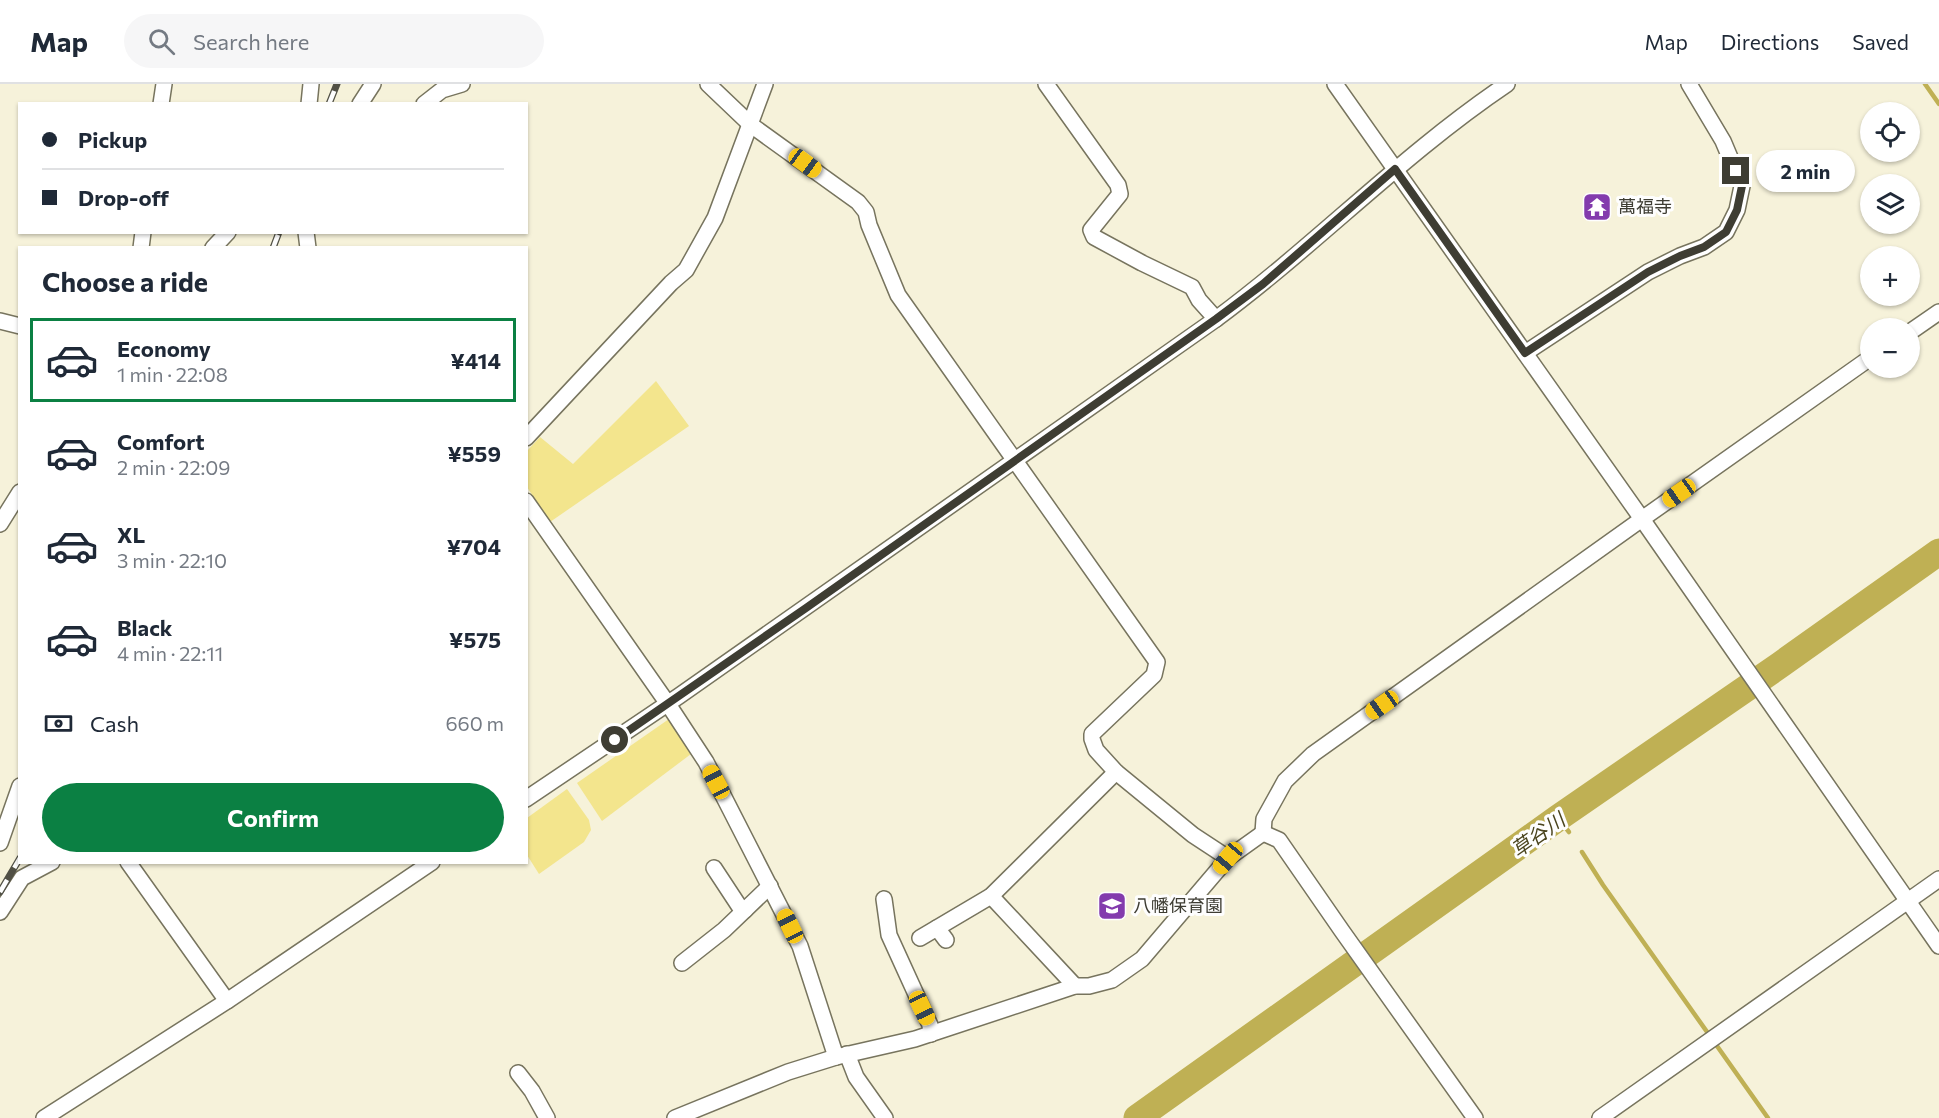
<!DOCTYPE html>
<html lang="en">
<head>
<meta charset="utf-8">
<style>
  body { margin:0; font-family:Commissioner,"Noto Sans JP",sans-serif; background:#f6f6f7; color:#1f2937; height:100vh; display:flex; flex-direction:column; font-size:22px; white-space:nowrap }
  * { box-sizing:border-box; margin:0 }
  p { font-size:20px; color:#747a83 }
  .icon { flex:none; width:33px; height:33px; fill:none; stroke:currentColor; stroke-width:2; stroke-linecap:round; stroke-linejoin:round }
  .map { position:relative; flex:1; overflow:hidden }
  .panel { position:absolute; left:18px; top:162px; width:510px; height:618px; display:flex; flex-direction:column; background:#fff; border-radius:0px; box-shadow:0 2px 4px #0004 }
  .panel>* { flex:none }
  .top-card { position:absolute; left:18px; top:18px; width:510px; height:132px; border-radius:0px; box-shadow:0 2px 4px #0004; display:grid; align-content:center; height:132px; padding:0 24px; background:#fff }
  .buttons { position:absolute; left:1860px; top:18px; display:grid; gap:12px }
  .buttons a { display:grid; place-items:center; width:60px; height:60px; border-radius:50%; background:#fff; box-shadow:0 2px 4px #0004; font-size:30px }
  .end { position:absolute; width:27px; height:27px; margin:-14px; border:8px solid #3e3d33; background:#fff; box-shadow:0 0 0 3px #fff }
  .from { border-radius:50% }
  .bubble { position:absolute; height:42px; border-radius:21px; background:#fff; box-shadow:0 2px 4px #0004; font-size:20px; font-weight:700; line-height:42px; text-align:center }
  .car { position:absolute; width:18px; height:36px; margin:-18px -9px; border-radius:8px; box-shadow:0 0 4px 2px #0007; background:linear-gradient(#f5c518 24%,#345 0 40%,#f5c518 0 76%,#345 0 86%,#f5c518 0) }
  .top-card b { display:flex; align-items:center; gap:21px; height:57px; font-size:22px }
  .top-card b+b { border-top:2px solid #e0e1e3 }
  .top-card i { width:15px; height:15px; background:#1f2937 }
  ul { padding:0; list-style:none }
  li { display:flex; align-items:center; gap:18px; height:84px; margin:0 12px 9px; padding:0 12px; border:3px solid transparent; border-radius:0px }
  li div { flex:1 }
  li b { display:block; font-size:22px }
  li em { font-style:normal; font-weight:700 }
  li.current { border-color:#0b8043 }
  li>.icon { width:54px; height:54px; stroke-width:1.5 }
  h2 { padding:0 24px; font-size:27px; line-height:72px }
  .pay { display:flex; align-items:center; gap:15px; height:66px; padding:0 24px; font-size:22px }
  .pay p { margin-inline-start:auto }
  .button { display:flex; gap:12px; margin-top:auto; padding:12px 24px }
  .button a { flex:1; height:69px; border-radius:36px; background:#0b8043; color:#fff; font-size:24px; font-weight:700; line-height:69px; text-align:center }
  header { display:flex; align-items:center; gap:36px; box-sizing:border-box; height:84px; padding:0 30px; background:#fff; border-bottom:2px solid #e0e1e3 }
  header strong { font-size:28px }
  nav { display:flex; gap:33px; margin-inline-start:auto; font-size:21px }
  .search { width:420px; height:54px; background:#f6f6f7; display:flex; align-items:center; gap:15px; box-sizing:border-box; padding:0 21px; border-radius:33px; color:#747a83; font-size:22px }
  .map>svg:first-child { display:block }
  .green { fill:#f3e58d }
  .lines { fill:none; stroke-linecap:round; stroke-linejoin:round }
  .stream { stroke:#bfb054; stroke-width:4.5 }
  .river { stroke:#bfb054; stroke-width:27 }
  .minor-casing { stroke:#77745e; stroke-width:18 }
  .minor { stroke:#fff; stroke-width:15 }
  .rail-casing { stroke:#515045; stroke-width:7 }
  .rail { stroke:#fefefe; stroke-width:4.5; stroke-dasharray:14; stroke-linecap:butt }
  .route { stroke:#3e3d33; stroke-width:8 }
  .labels { text-anchor:middle; stroke-width:6; stroke-linejoin:round; paint-order:stroke }
  .poi-label { font-size:18px; fill:#3e3d33; stroke:#fefefe; text-anchor:start }
  .water-label { font-size:20px; font-style:italic; fill:#4b451e; stroke:#fefefe }
</style>
</head>
<body>
<header>
<strong>Map</strong>
<div class="search"><svg class="icon" aria-label="search" viewBox="0 0 24 24"><circle cx="10" cy="10" r="6"/><path d="M15 15l6 6"/></svg>Search here</div>
<nav><a>Map</a><a>Directions</a><a>Saved</a></nav>
</header>
<div class="map">
<svg width="1939" height="1034" viewBox="0 0 1939 1034">
  <rect width="100%" height="100%" fill="#f6f2da"/>
  <!-- green -->
  <g class="green">
    <path d="M656,297L689,342L550,438L527,403V367L540,353L573,380Z"/>
    <path d="M669,635L691,670L602,737L577,699Z"/>
    <path d="M567,705L589,736L591,746L584,758L539,790L527,771V734Z"/>
  </g>
  <g class="lines">
    <!-- stream -->
    <g class="stream">
      <path d="M1925,0L1939,20"/>
      <path d="M1558,734L1569,748"/>
      <path d="M1582,768L1603,801L1768,1034"/>
    </g>
    <!-- river -->
    <path class="river" d="M1137,1034L1558,734L1780,581L1939,468"/>
    <!-- minor casing -->
    <g class="minor-casing">
      <g id="minor">
        <path d="M708,0L751,41L858,118L866,128L869,141L898,211L1157,578L1154,591L1092,650V655L1096,666L1116,688L1193,751L1228,774"/>
        <path d="M1046,0L1118,101L1120,110L1091,146L1094,153L1142,179L1192,203L1199,216L1216,235"/>
        <path d="M1335,0L1642,435L1939,862"/>
        <path d="M161,20L164,0"/>
        <path d="M309,20L311,0"/>
        <path d="M360,20L373,0"/>
        <path d="M424,20L442,6L462,0"/>
        <path d="M306,148L308,164"/>
        <path d="M141,164L143,148"/>
        <path d="M213,164L228,148"/>
        <path d="M0,237L20,242"/>
        <path d="M1910,248L1939,228"/>
        <path d="M1525,269L1648,188L1680,172L1704,163L1726,148L1737,126L1742,102L1723,57L1689,0"/>
        <path d="M526,354L671,199L686,186L715,134L765,0"/>
        <path d="M526,417L668,620L706,678L800,862L836,973"/>
        <path d="M0,440L20,408"/>
        <path d="M526,715L679,612L1216,235C1316,161 1403,70 1507,0"/>
        <path d="M1263,749L1264,735L1285,697L1313,670L1642,435L1870,274"/>
        <path d="M1263,749L1279,756L1342,847L1475,1034"/>
        <path d="M0,759L20,702"/>
        <path d="M128,778L227,917"/>
        <path d="M714,784L739,822L745,826"/>
        <path d="M991,812L1075,902"/>
        <path d="M884,815L889,851L930,941L931,950"/>
        <path d="M0,828L22,794L52,778"/>
        <path d="M937,844L946,856"/>
        <path d="M920,854L991,812L1116,688"/>
        <path d="M682,879L724,846L770,802"/>
        <path d="M847,970L856,993L885,1034"/>
        <path d="M518,989L532,1007L547,1034"/>
        <path d="M44,1034L227,917L432,778"/>
        <path d="M675,1034L788,988L836,973L915,955L1075,902H1089L1112,896L1142,875L1228,774L1263,749"/>
        <path d="M1600,1034L1939,795"/>
      </g>
    </g>
    <!-- minor -->
    <use href="#minor" class="minor"/>
    <!-- rail casing -->
    <g class="rail-casing">
      <g id="rail">
        <path d="M329,20L337,0"/>
        <path d="M273,164L279,148"/>
        <path d="M0,808L20,774"/>
      </g>
    </g>
    <!-- rail -->
    <use href="#rail" class="rail"/>
  </g>
  <g class="lines">
    <!-- route -->
    <path class="route" d="M615,656L806,524L1216,235L1263,200L1395,85L1525,269L1648,188L1680,172L1704,163L1726,148L1737,126L1742,102L1736,87"/>
  </g>
  <!-- icons -->
  <defs>
    <g id="temple-square" transform="scale(1.5)"><rect x="-9" y="-9" width="18" height="18" rx="4" fill="#833bad" stroke="#fefefe"/><path d="M0-6L5-2H3V0L6.5 2.5H4V6H1.5V3h-3V6H-4V2.5H-6.5L-3 0V-2H-5Z" fill="#fff"/></g>
    <g id="school-square" transform="scale(1.5)"><rect x="-9" y="-9" width="18" height="18" rx="4" fill="#833bad" stroke="#fefefe"/><path d="M0-5L7-2L0 1L-7-2ZM-4 1L0 2.5L4 1V4Q0 6-4 4Z" fill="#fff"/></g>
  </defs>
  <g fill-rule="evenodd">
    <use href="#temple-square" x="1597" y="123"/>
    <use href="#school-square" x="1112" y="822"/>
  </g>
  <g class="labels">
    <!-- poi labels -->
    <g class="poi-label">
      <text x="1618" y="129">萬福寺</text>
      <text x="1133" y="828">八幡保育園</text>
    </g>
    <!-- water labels -->
    <g class="water-label">
      <text transform="translate(1538 751) rotate(-35)" y="7">草谷川</text>
    </g>
  </g>
</svg>
<div class="buttons">
<a><svg class="icon" aria-label="locate" viewBox="0 0 24 24"><circle cx="12" cy="12" r="6"/><path d="M12 2v4M12 18v4M2 12h4M18 12h4"/></svg></a>
<a><svg class="icon" aria-label="layers" viewBox="0 0 24 24"><path d="M12 4l9 5-9 5-9-5zM3 14l9 5 9-5"/></svg></a>
<a>+</a>
<a>−</a>
</div>
<i class="end from" style="left:615px;top:656px"></i>
<i class="end" style="left:1736px;top:87px"></i>
<div class="bubble" style="left:1756px;top:66px;width:99px">2 min</div>
<i class="car" style="left:805px;top:79px;rotate:126deg"></i>
<i class="car" style="left:1679px;top:409px;rotate:235deg"></i>
<i class="car" style="left:1382px;top:621px;rotate:235deg"></i>
<i class="car" style="left:716px;top:698px;rotate:332deg"></i>
<i class="car" style="left:1228px;top:774px;rotate:220deg"></i>
<i class="car" style="left:790px;top:842px;rotate:334deg"></i>
<i class="car" style="left:922px;top:924px;rotate:155deg"></i>
<div class="top-card">
<b><i class="from"></i>Pickup</b>
<b><i></i>Drop-off</b>
</div>
<section class="panel">
<h2>Choose a ride</h2>
<ul>
<li class="current"><svg class="icon" aria-label="car" viewBox="0 0 24 24"><path d="M5 17H2v-5l4-1 3-4h7l3 4 3 1v5h-3M9 17h6M6 11h13"/><circle cx="7" cy="17" r="2"/><circle cx="17" cy="17" r="2"/></svg><div><b>Economy</b><p>1 min · 22:08</p></div><em>¥414</em></li>
<li><svg class="icon" aria-label="car" viewBox="0 0 24 24"><path d="M5 17H2v-5l4-1 3-4h7l3 4 3 1v5h-3M9 17h6M6 11h13"/><circle cx="7" cy="17" r="2"/><circle cx="17" cy="17" r="2"/></svg><div><b>Comfort</b><p>2 min · 22:09</p></div><em>¥559</em></li>
<li><svg class="icon" aria-label="car" viewBox="0 0 24 24"><path d="M5 17H2v-5l4-1 3-4h7l3 4 3 1v5h-3M9 17h6M6 11h13"/><circle cx="7" cy="17" r="2"/><circle cx="17" cy="17" r="2"/></svg><div><b>XL</b><p>3 min · 22:10</p></div><em>¥704</em></li>
<li><svg class="icon" aria-label="car" viewBox="0 0 24 24"><path d="M5 17H2v-5l4-1 3-4h7l3 4 3 1v5h-3M9 17h6M6 11h13"/><circle cx="7" cy="17" r="2"/><circle cx="17" cy="17" r="2"/></svg><div><b>Black</b><p>4 min · 22:11</p></div><em>¥575</em></li>
</ul>
<div class="pay"><svg class="icon" aria-label="cash" viewBox="0 0 24 24"><path d="M3 7h18v10H3z"/><circle cx="12" cy="12" r="2"/></svg>Cash<p>660 m</p></div>
<div class="button"><a>Confirm</a></div>
</section>
</div>
</body>
</html>
